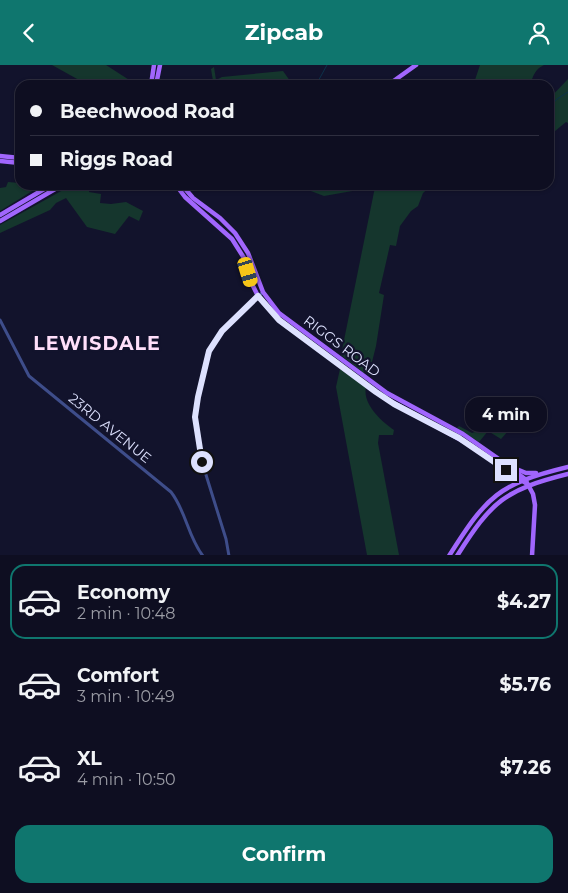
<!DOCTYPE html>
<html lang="en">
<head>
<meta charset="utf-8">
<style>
  body { margin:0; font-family:Montserrat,sans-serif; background:#17172a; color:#f1f3f6; height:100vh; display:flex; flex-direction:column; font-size:19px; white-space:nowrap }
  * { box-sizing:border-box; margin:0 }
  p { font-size:16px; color:#9b9ca5 }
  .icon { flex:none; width:28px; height:28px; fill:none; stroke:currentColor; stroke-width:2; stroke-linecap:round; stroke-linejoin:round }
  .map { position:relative; height:490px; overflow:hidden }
  .details { display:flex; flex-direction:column; background:#0e0e21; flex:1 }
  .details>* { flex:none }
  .top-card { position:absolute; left:15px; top:15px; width:539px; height:110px; border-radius:15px; box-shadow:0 1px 4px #0004,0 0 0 1px #2e2e3f; display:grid; align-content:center; height:110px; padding:0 15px; background:#0e0e21 }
  .end { position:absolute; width:22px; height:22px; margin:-11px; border:6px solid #dde1fe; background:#111; box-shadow:0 0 0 2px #111 }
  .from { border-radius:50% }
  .bubble { position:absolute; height:35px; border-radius:15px; background:#0e0e21; box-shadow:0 1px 4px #0004,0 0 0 1px #2e2e3f; font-size:16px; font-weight:700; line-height:35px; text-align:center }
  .car { position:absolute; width:15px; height:30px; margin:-15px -8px; border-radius:6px; box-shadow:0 0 4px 1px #0007; background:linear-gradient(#f5c518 24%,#345 0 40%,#f5c518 0 76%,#345 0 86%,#f5c518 0) }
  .top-card b { display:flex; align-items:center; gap:18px; height:48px; font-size:19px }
  .top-card b+b { border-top:1px solid #2e2e3f }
  .top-card i { width:12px; height:12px; background:#f1f3f6 }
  ul { padding:9px 0 0; list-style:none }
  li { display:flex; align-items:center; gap:15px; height:75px; margin:0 10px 8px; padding:0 5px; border:2px solid transparent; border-radius:15px }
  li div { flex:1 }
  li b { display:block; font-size:19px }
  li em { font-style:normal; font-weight:700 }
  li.on { border-color:#0f766e }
  li>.icon { width:45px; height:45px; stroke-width:1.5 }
  .primary-button { display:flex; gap:10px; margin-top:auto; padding:10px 15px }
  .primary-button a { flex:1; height:58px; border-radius:15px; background:#0f766e; color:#fff; font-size:20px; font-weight:700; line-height:58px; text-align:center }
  header { display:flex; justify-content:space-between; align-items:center; height:65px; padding:0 15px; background:#0f766e; color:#fff; font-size:22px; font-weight:700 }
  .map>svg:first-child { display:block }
  .green { fill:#15362d }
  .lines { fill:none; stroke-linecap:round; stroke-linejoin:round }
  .stream { stroke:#0c314a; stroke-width:1 }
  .minor { stroke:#3e4d8a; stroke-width:3 }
  .major { stroke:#a166fd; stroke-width:4.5 }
  .route { stroke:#dde1fe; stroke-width:6 }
  .labels { text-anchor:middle; stroke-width:4.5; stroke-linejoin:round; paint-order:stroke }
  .street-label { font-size:14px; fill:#dde1fe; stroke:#12132c }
  .district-label { font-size:19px; font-weight:bold; letter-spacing:1px; fill:#ffdffa; stroke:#12132c }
</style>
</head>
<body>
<header><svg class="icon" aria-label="back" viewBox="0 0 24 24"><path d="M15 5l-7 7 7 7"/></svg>Zipcab<svg class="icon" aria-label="person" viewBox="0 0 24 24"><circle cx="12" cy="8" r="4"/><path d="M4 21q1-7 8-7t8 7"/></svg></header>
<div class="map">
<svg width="568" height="491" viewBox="0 0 568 491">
  <rect width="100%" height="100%" fill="#12132c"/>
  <!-- green -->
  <g class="green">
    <path d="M52,0H106L137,20H88Z"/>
    <path d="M480,0H544C535,4 533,11 530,20H460L462,14L475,15Z"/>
    <path d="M214,2L216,15L222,12L283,6L293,20H207L213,16L211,4Z"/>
    <path d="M568,14V58L566,57L549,71V34Z"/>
    <path d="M8,117L20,118V120H35L37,123L0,146V123L6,122Z"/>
    <path d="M72,120H89V127L101,129L100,138L111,139L126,137L143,146L139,156L129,151L115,169L87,162L66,133L56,138L50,145L0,168V160Z"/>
    <path d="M295,120H432L423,128L418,141L411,146L400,161L396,181L390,180L379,228L384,230L376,281L372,297H367L364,308L341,290L375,122L324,131Z"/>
    <path d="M340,304L366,322C362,339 382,357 394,365L393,370H379L378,378L399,490H367L336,322Z"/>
    <path d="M495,356L509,365L501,374L488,366L479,377L457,363L459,361L472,368L488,362Z"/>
  </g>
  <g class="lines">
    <!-- stream -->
    <g class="stream">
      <path d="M248,20L250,17H258L263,20"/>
      <path d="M316,20L327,0"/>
      <path d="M549,43L557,34L568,27"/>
    </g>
    <!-- minor -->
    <g class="minor">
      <path d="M0,255L29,311L171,427C186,446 188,472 203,491"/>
      <path d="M229,491L226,474L202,397L196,365L195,347L207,294L215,275L240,247L263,227"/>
    </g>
    <!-- major -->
    <g class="major">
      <path d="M151,20L154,0"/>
      <path d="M156,20L160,0"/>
      <path d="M388,20L416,0"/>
      <path d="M0,91L20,93"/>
      <path d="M0,96L20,98"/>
      <path d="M176,120L185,132L232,174L244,193L251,217L258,231L279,255L383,332L472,381L527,419"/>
      <path d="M182,120L193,133L220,153L235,168L248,188L263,227L279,248L387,328L463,369L496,392L525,414L533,429L535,440L532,491"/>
      <path d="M0,150L51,120"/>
      <path d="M0,156L62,120"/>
      <path d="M514,403L526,408H536"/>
      <path d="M449,491C487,431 498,419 568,402"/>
      <path d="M457,491C492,436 504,425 568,409"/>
    </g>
  </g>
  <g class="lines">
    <!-- route -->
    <path class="route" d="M202,397L195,352L198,332L209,286L222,266L258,231L279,255L376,327L394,339L459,373L506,405"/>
  </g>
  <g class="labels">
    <!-- street labels -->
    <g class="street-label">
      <text transform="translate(342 281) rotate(37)" y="5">RIGGS ROAD</text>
      <text transform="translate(110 363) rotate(39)" y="5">23RD AVENUE</text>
    </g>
    <!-- district labels -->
    <g class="district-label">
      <text x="97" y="285">LEWISDALE</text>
    </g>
  </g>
</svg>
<i class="end from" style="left:202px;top:397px"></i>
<i class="end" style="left:506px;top:405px"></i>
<div class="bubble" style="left:465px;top:332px;width:82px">4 min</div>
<i class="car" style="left:248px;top:207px;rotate:163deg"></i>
<div class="top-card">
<b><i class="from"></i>Beechwood Road</b>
<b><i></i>Riggs Road</b>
</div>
</div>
<section class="details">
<ul>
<li class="on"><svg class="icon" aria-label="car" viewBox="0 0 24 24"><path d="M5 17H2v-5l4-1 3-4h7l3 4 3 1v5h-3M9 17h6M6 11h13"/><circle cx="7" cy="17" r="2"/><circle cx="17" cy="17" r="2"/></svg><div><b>Economy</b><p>2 min · 10:48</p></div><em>$4.27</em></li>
<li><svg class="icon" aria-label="car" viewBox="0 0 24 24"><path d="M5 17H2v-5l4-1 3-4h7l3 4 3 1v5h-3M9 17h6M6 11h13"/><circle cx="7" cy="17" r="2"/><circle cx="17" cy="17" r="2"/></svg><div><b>Comfort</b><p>3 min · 10:49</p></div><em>$5.76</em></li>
<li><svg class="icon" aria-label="car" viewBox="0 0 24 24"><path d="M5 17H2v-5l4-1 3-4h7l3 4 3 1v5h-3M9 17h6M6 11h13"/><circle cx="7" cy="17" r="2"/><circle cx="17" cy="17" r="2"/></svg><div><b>XL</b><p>4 min · 10:50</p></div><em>$7.26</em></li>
</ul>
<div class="primary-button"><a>Confirm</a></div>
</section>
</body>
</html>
